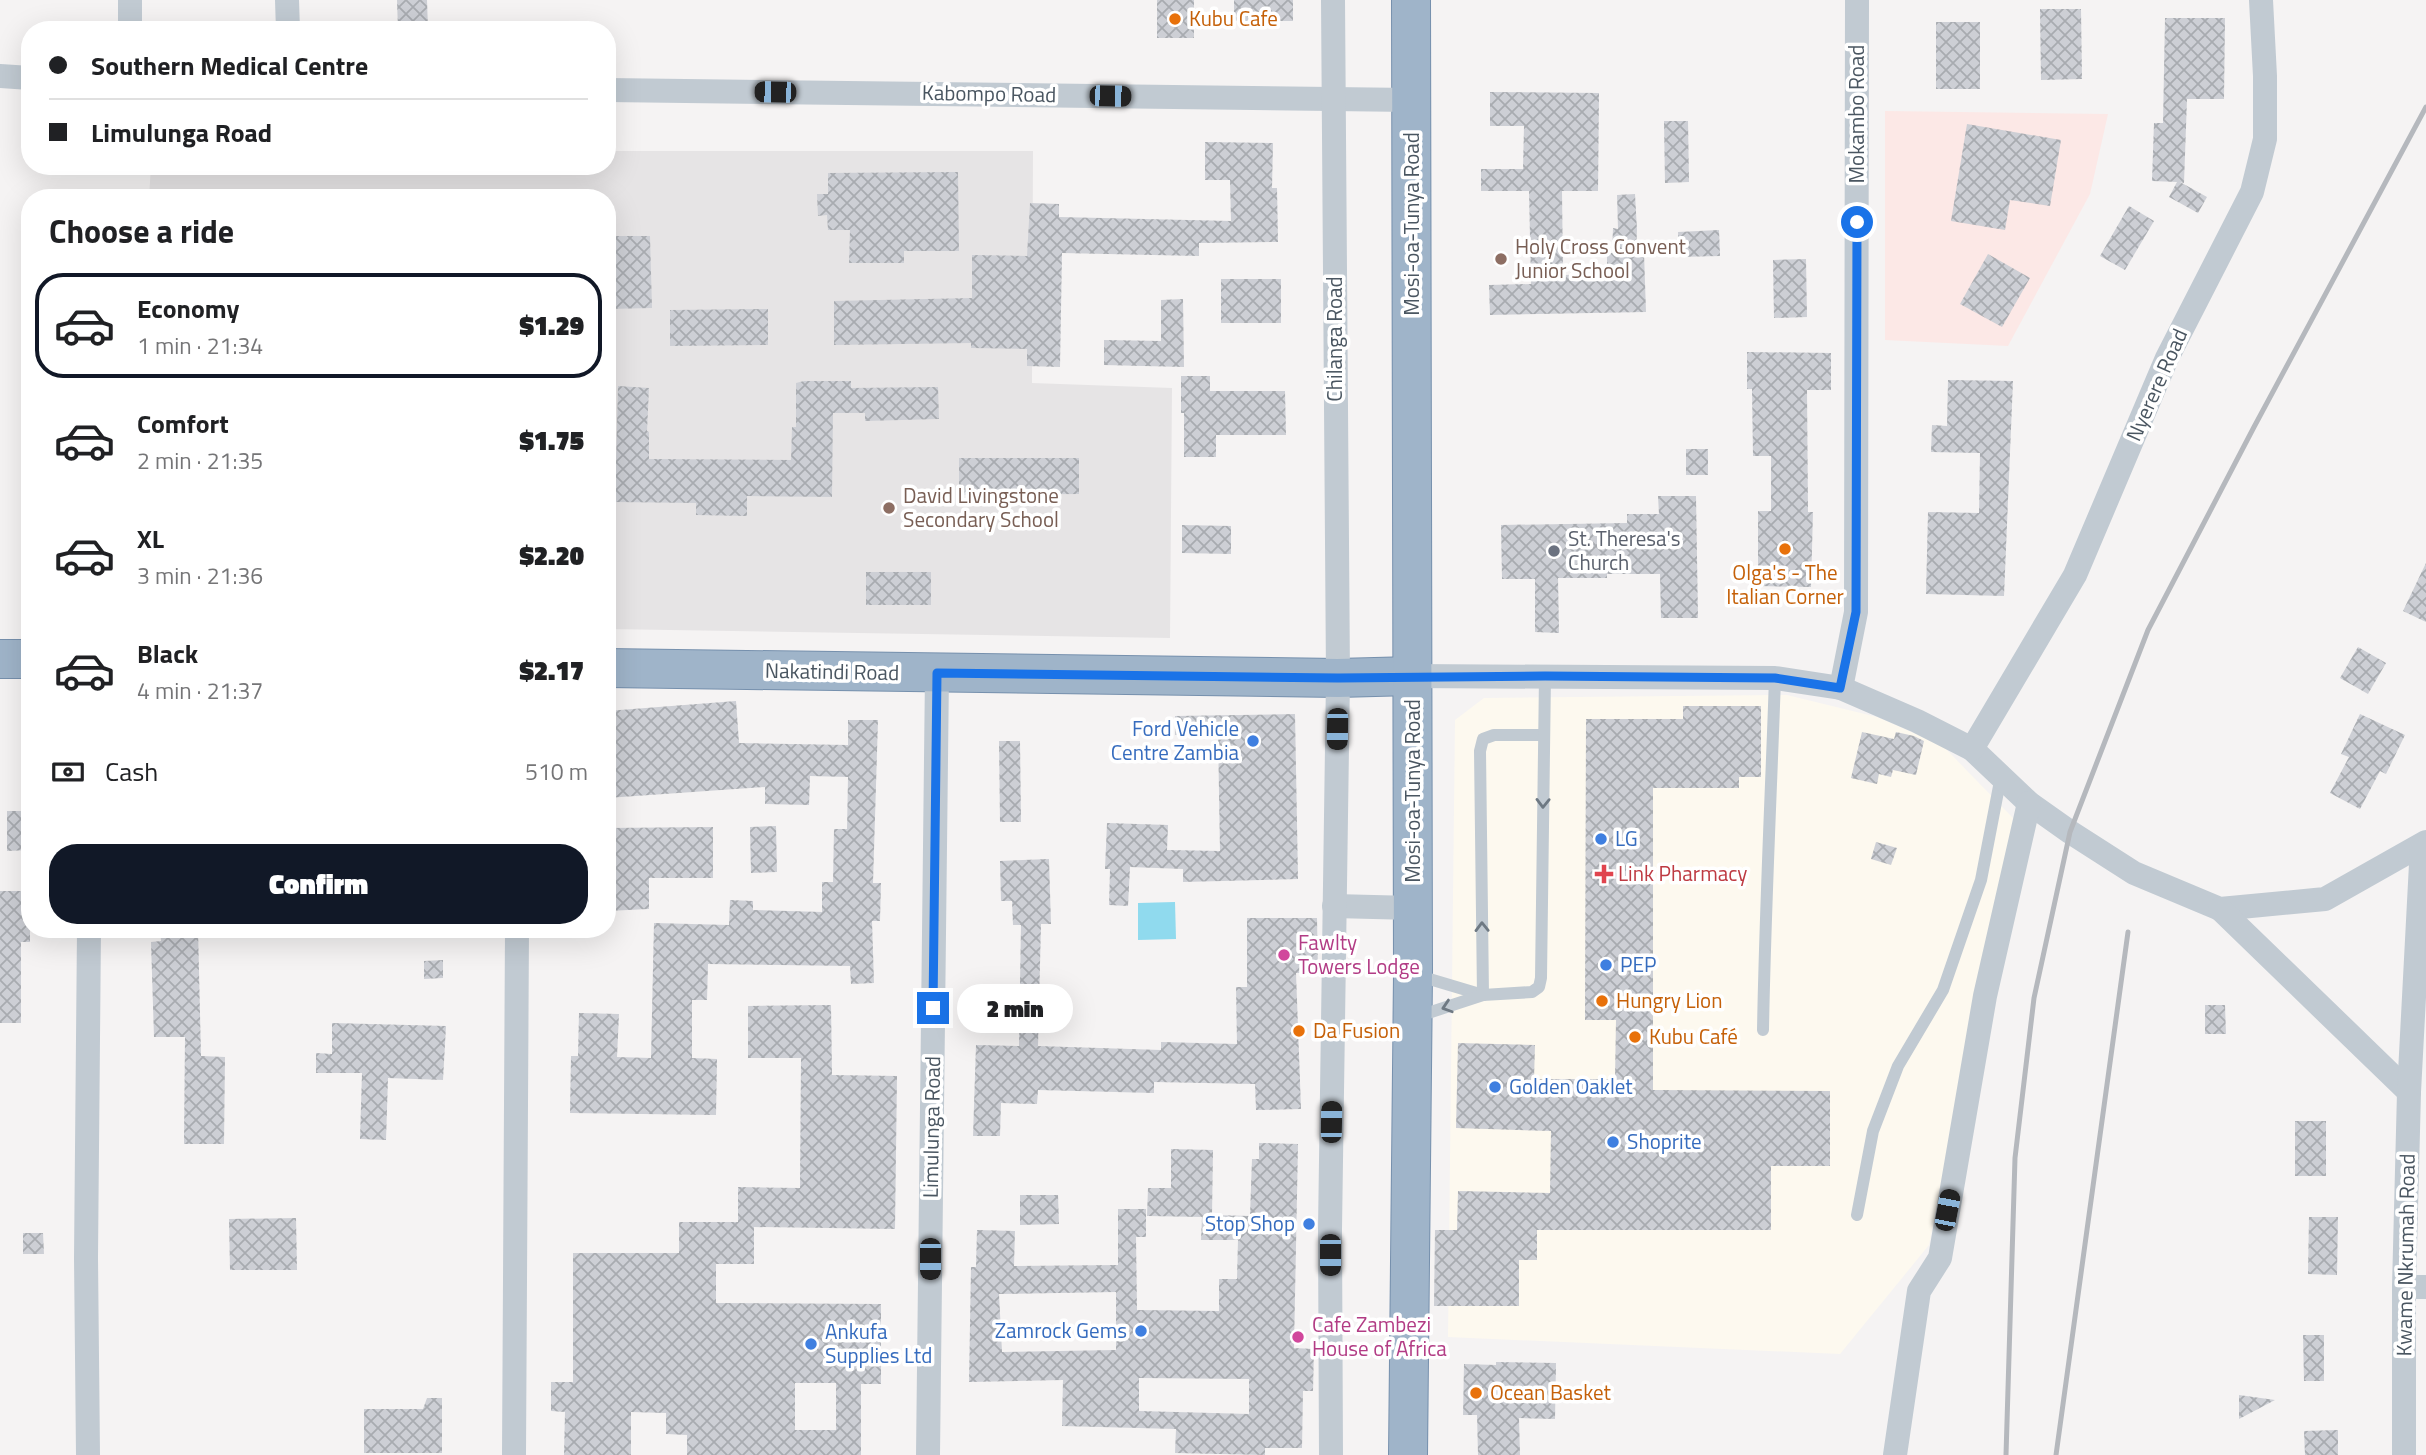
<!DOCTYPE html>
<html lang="en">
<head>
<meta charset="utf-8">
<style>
  body { margin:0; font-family:"Titillium Web",sans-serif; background:#f6f6f6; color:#202124; height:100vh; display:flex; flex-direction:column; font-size:26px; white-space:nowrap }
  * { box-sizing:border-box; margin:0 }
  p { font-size:23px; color:#757577 }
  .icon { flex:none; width:38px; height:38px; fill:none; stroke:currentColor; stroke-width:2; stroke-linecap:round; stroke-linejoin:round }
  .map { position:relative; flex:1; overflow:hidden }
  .sheet { position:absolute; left:21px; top:189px; width:595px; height:749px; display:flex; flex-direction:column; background:#fff; border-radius:28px; box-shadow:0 7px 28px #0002 }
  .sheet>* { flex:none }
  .top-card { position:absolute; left:21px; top:21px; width:595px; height:154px; border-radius:28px; box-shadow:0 7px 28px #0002; display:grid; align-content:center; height:154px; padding:0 28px; background:#fff }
  .end { position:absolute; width:32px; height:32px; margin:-16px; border:9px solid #1a73e8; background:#fff; box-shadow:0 0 0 4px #fff }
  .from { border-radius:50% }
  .bubble { position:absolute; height:49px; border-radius:24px; background:#fff; box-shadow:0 7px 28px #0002; font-size:23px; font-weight:800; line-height:49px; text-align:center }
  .car { position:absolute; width:21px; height:42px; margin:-21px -10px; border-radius:9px; box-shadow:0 0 5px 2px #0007; background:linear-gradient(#222 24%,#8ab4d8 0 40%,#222 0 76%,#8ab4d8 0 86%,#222 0) }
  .top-card b { display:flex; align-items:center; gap:24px; height:66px; font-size:26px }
  .top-card b+b { border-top:2px solid #e0e0e0 }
  .top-card i { width:18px; height:18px; background:#202124 }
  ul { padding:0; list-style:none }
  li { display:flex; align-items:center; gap:21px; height:105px; margin:0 14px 10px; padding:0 14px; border:4px solid transparent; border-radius:28px }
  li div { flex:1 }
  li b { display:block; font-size:26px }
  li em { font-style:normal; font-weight:800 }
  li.selected { border-color:#111827 }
  li>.icon { width:63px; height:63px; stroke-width:1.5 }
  h2 { padding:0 28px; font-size:32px; line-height:84px }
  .pay { display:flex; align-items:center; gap:18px; height:77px; padding:0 28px; font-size:26px }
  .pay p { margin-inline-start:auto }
  .button { display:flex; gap:14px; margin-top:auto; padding:14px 28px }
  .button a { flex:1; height:80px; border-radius:28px; background:#111827; color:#fff; font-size:28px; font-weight:800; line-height:80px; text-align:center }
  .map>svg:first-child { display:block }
  .commercial { fill:#fdf9ef }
  .education { fill:#e6e4e5 }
  .medical { fill:#fce8e6 }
  .water { fill:#90daee }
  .building { fill:url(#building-cross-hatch); fill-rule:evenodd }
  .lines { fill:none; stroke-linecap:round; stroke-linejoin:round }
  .trunk-casing { stroke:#7690ad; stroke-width:40 }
  .service { stroke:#c1cad2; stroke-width:12 }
  .minor { stroke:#c1cad2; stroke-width:24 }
  .trunk { stroke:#9fb4c9; stroke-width:38 }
  .rail { stroke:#b5b8bd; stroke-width:5 }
  .oneway { stroke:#6e7983 }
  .route { stroke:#1a73e8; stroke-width:9 }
  .food-dot { fill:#e8710a; stroke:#fff; stroke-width:2.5 }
  .education-dot { fill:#8d6e63; stroke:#fff; stroke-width:2.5 }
  .worship-dot { fill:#6b7280; stroke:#fff; stroke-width:2.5 }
  .shop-dot { fill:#3f7fe0; stroke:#fff; stroke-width:2.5 }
  .health-dot { fill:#e0444e; stroke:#fff; stroke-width:2.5 }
  .hotel-dot { fill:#d1479c; stroke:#fff; stroke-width:2.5 }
  .labels { text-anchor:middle; stroke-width:7; stroke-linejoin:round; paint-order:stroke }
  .food-label { font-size:21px; fill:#c56008; stroke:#fff; text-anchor:start }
  .street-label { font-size:21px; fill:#4a5661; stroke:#fff }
  .education-label { font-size:21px; fill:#785e54; stroke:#fff; text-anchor:start }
  .worship-label { font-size:21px; fill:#5b616d; stroke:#fff; text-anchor:start }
  .shop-label { font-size:21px; fill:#366cbe; stroke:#fff; text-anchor:start }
  .health-label { font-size:21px; fill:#be3a42; stroke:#fff; text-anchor:start }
  .hotel-label { font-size:21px; fill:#b23c85; stroke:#fff; text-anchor:start }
</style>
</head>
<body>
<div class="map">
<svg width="2426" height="1455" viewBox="0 0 2426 1455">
  <defs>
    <pattern id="building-cross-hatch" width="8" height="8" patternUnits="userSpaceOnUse" patternTransform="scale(1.75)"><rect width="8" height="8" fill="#cdcfd5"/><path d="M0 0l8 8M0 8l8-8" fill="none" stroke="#a8abb0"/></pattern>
  </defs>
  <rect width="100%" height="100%" fill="#f5f3f3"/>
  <!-- commercial -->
  <path class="commercial" d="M1787,695L1877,717L1943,746L2013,818L1929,1245L1840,1354L1448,1337L1455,720L1484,698Z"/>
  <!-- education -->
  <path class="education" d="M607,151H1033L1032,383L1172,388L1170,638L607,629V198H149L151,166H607Z"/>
  <!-- medical -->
  <path class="medical" d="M1885,111L2108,114L2090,194L2008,346L1885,340Z"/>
  <!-- water -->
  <path class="water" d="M1175,902L1176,939L1138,940V903Z"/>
  <!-- building -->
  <g class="building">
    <path d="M397,0H427L428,30H398Z"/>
    <rect x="1157" y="0" width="37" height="38"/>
    <rect x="1234" y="0" width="59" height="21"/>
    <path d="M2040,9H2081L2082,79L2041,80Z"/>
    <path d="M2165,18H2225L2224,99H2187L2184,183L2180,182L2207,197L2198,213L2169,197L2177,182L2152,181L2154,123H2163Z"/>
    <rect x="1936" y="22" width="44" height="67"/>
    <path d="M1490,92L1599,93L1598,191H1562L1563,275L1607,274V253H1612L1613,228L1618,229L1617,195L1635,194L1637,230L1636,253H1644L1646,312L1490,315L1489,285L1531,284L1529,191H1481V169H1523L1524,126H1490Z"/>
    <path d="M1664,121H1688L1689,182L1665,183Z"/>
    <path d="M1967,124L2061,140L2050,206L2010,200L2005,230L1951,221Z"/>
    <path d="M1205,142L1273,143L1272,188H1277L1278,242L1199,243V256L1062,253L1060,367L1027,366V349L971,348V343L834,345V301L972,298V255L1027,256L1030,203L1059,204V217L1231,221L1230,180H1205Z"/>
    <path d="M958,172L959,251H904V263H849L850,230H828L827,215L818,216L817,194H828V173Z"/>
    <path d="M2129,206L2154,221L2125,270L2100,256Z"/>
    <path d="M1719,230L1720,256L1679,257L1678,232Z"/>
    <path d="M614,236H650L652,308L607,309V284H614Z"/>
    <path d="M1988,254L2030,278L2002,327L1960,304Z"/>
    <path d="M1806,259L1807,317L1774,318L1773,260Z"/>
    <rect x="1221" y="279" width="60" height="44"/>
    <path d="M1183,299L1184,367L1104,365V340L1161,341V300Z"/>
    <path d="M768,309V345L670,346V310Z"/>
    <path d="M1747,352L1831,353V390H1807L1808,512H1813L1811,587L1758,586V511H1771V456H1753L1752,389H1747Z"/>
    <path d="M1181,376H1210V391H1285L1286,435H1216V457H1184V413H1181Z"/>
    <path d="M1948,380L2013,381L2004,596L1926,594L1928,512L1979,513L1980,453L1931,452L1932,425L1947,426Z"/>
    <path d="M804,381H851V388L938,387L939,419L865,421V413H833L832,497L747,496V516L696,515V503L615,502L618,386L649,388L647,431L649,432V459L791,460L792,427H796V383Z"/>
    <rect x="1686" y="449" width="22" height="26"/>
    <path d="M959,458H1079V494L959,495Z"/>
    <path d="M1658,496H1696L1698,618H1661L1660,574H1607V578H1558L1559,633L1535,632V579H1502L1501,525L1627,523V514H1659Z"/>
    <path d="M1182,525L1231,526V554L1182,553Z"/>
    <path d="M2426,563V622L2403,611Z"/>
    <rect x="866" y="572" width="65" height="33"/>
    <path d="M2358,647L2386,663L2368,694L2340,678Z"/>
    <path d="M736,701L739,743L848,745V720H878L873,883H881L880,921H872L874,983L851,984L850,966L708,964L707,1000H692V1058L717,1059L716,1115L570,1113L571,1056H578L579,1013L619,1014L617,1057L651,1058L654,923L729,925L730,900L753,901V910L822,912V882H833L834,829H847L848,777L810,776L809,805L765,804V787L607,798V711Z"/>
    <path d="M1683,706H1761V777H1739V788H1653V1090L1830,1091V1166H1771V1230H1537V1260H1519V1306H1434L1435,1230H1457L1458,1191L1550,1193L1551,1131L1456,1128L1458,1043L1535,1045L1534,1079H1615L1616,1020H1585L1586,719H1683Z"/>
    <path d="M1295,714L1298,879L1183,882V869L1130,867L1128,906L1109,905L1110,869H1105L1107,823L1168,825L1167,850L1220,851L1218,734L1175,735V716Z"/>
    <path d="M2360,714L2405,735L2386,774L2380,771L2360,809L2330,793L2349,757L2341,754Z"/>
    <path d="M1862,732L1894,739L1896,732L1914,736L1924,741L1916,775L1893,770L1891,777L1879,774L1877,784L1851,778Z"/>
    <path d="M999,741H1020L1021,822H1000Z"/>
    <path d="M7,811H30V850L7,851Z"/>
    <path d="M776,826L777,872L751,873L750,827Z"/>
    <path d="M713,827V878H649V909L607,911V828Z"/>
    <path d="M1876,842L1897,848L1891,865L1871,859Z"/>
    <path d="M1049,859L1051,924H1041L1038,1046L1161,1050V1042L1237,1044L1236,987H1247V918H1317L1318,973H1296L1301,1109L1256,1110L1255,1084L1154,1082V1093L1038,1090L1037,1104L1001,1103L1000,1136H973L976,1045L1019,1046L1021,925H1013L1012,901H1001L1000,861Z"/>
    <path d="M0,891H30V942H21V1023H0Z"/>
    <path d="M160,929H198L201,1056L225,1057L224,1144H184L185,1037H154L151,942L161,941Z"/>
    <path d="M443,960V978L424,979V961Z"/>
    <path d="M831,1005L832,1075L897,1076L895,1229L754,1227V1264H716V1303L881,1304V1384H861V1455H687V1435L666,1434V1413L631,1412V1455H564L565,1412L551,1411V1382H573V1253H679V1222H738V1187L800,1188L801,1058H748V1006ZM795,1383H836V1430H795Z"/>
    <path d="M2205,1005H2225L2226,1034H2205Z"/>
    <path d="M332,1023L446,1026L443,1080L388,1078L386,1140L360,1139L362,1073H316V1053L332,1054Z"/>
    <rect x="2295" y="1121" width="31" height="55"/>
    <path d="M1259,1143L1298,1144L1294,1348L1314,1349L1313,1391H1303L1302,1448H1265V1455L1175,1453L1176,1429L1062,1426L1063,1380L969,1382L971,1267H976L977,1230L1015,1231L1014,1266L1118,1265V1209H1146V1237H1136L1137,1310L1219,1311V1279H1237L1238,1240H1201L1202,1217L1147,1216L1148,1188H1171V1149L1213,1150L1212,1215L1250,1216L1252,1159H1259ZM1116,1292V1350L1002,1352L999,1294ZM1139,1378L1249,1379V1414L1139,1411Z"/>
    <path d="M1020,1195H1058L1059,1224L1020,1225Z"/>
    <path d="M2309,1217H2338L2337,1275L2308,1274Z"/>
    <path d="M296,1218L297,1270H230L229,1219Z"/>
    <path d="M23,1233H43L44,1254H23Z"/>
    <path d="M2303,1335H2324V1381H2304Z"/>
    <path d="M1496,1362L1556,1363L1555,1419L1519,1418L1520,1455H1478L1477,1415H1463L1464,1364L1496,1365Z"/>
    <path d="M2239,1395L2275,1400L2239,1419Z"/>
    <path d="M427,1398H442V1453H364V1409H423Z"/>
    <path d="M2338,1430V1455H2305L2304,1431Z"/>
  </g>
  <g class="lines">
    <!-- trunk casing -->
    <g class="trunk-casing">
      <g id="trunk">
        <path d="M0,659H30"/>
        <path d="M607,668L1338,678L1412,676"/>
        <path d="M1408,1455L1413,974L1411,0"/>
      </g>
    </g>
    <!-- service -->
    <g class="service">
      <path d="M1416,975L1483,995"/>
      <path d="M1483,995L1480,751L1483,739L1494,735H1543"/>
      <path d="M1419,1016L1483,995L1532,992L1539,987L1541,978L1545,676"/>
      <path d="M1763,1030C1765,913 1771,795 1775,678"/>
      <path d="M1857,1215L1873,1131L1898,1066L1943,990L1981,880L2001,776"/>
    </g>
    <!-- minor -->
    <g class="minor">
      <path d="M130,0V30"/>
      <path d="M287,0L288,30"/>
      <path d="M0,76L30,78"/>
      <path d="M607,90L1412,100"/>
      <path d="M1412,676L1775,678L1841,688L1917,721L1972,749L2029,803L2070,832L2134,873L2220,909L2325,899L2426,842"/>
      <path d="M1841,688L1856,612L1857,0"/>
      <path d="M1972,749L2075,575L2167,358L2252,192L2265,139V76L2261,0"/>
      <path d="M1334,906L1413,908"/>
      <path d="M2220,909L2409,1092"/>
      <path d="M2404,1287H2426"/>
      <path d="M88,1455L86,1258L89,929"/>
      <path d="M514,1455L517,929"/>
      <path d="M928,1455L937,673"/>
      <path d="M1331,1455L1330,1230L1338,678L1333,0"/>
      <path d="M1895,1455L1919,1291L1940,1258L1985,996L2029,803"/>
      <path d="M2404,1455V1287L2409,1092L2422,845"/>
    </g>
    <!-- trunk -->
    <use href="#trunk" class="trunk"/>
    <!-- rail -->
    <g class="rail">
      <path d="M2006,1455L2015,1158L2034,998L2070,832L2148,630L2254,427L2426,107"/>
      <path d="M2056,1455L2128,932"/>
    </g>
  </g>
  <!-- one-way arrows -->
  <defs><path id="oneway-chevron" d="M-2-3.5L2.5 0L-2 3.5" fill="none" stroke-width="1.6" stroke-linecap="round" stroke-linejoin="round" transform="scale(1.75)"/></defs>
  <g class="oneway">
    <use href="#oneway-chevron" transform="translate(1543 803) rotate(91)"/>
    <use href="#oneway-chevron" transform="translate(1482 927) rotate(-91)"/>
    <use href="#oneway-chevron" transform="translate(1447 1007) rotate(162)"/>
  </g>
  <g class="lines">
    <!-- route -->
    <path class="route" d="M933,1008L937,673L1338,678L1545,676L1775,678L1840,688L1856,612L1857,222"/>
  </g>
  <!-- markers -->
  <g class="food-dot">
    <circle cx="1175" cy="19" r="7"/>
    <circle cx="1785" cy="549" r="7"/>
    <circle cx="1602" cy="1001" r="7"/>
    <circle cx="1299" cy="1031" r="7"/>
    <circle cx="1635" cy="1037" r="7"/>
    <circle cx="1476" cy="1393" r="7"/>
  </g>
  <g class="education-dot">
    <circle cx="1501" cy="259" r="7"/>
    <circle cx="889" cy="508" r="7"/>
  </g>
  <circle class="worship-dot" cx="1554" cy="551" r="7"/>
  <g class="shop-dot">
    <circle cx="1253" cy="741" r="7"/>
    <circle cx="1601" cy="839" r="7"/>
    <circle cx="1606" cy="965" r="7"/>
    <circle cx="1495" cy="1087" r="7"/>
    <circle cx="1613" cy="1142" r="7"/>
    <circle cx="1309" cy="1224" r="7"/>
    <circle cx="1141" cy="1331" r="7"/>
    <circle cx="811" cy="1344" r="7"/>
  </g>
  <path class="health-dot" d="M1600.5 863.5h7v7h7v7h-7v7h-7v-7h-7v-7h7z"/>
  <g class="hotel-dot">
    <circle cx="1284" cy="955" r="7"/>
    <circle cx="1298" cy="1337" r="7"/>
  </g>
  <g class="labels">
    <!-- food labels -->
    <g class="food-label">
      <text x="1189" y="26">Kubu Cafe</text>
      <text x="1785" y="580" text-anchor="middle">Olga's - The<tspan x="1785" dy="24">Italian Corner</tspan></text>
      <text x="1616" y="1008">Hungry Lion</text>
      <text x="1313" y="1038">Da Fusion</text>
      <text x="1649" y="1044">Kubu Café</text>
      <text x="1490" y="1400">Ocean Basket</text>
    </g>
    <!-- street labels -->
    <g class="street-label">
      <text transform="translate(989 94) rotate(1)" y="7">Kabompo Road</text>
      <text transform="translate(1857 114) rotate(-90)" y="7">Mokambo Road</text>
      <text transform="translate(1412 224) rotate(-90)" y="7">Mosi-oa-Tunya Road</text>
      <text transform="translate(1335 339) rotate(-90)" y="7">Chilanga Road</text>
      <text transform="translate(2157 385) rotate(-66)" y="7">Nyerere Road</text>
      <text transform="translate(832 672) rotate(1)" y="7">Nakatindi Road</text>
      <text transform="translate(1413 791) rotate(-90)" y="7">Mosi-oa-Tunya Road</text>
      <text transform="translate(932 1127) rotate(-89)" y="7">Limulunga Road</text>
      <text transform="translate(2406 1255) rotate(-89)" y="7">Kwame Nkrumah Road</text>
    </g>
    <!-- education labels -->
    <g class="education-label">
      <text x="1515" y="254">Holy Cross Convent<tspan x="1515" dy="24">Junior School</tspan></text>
      <text x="903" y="503">David Livingstone<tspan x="903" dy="24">Secondary School</tspan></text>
    </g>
    <!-- worship labels -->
    <g class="worship-label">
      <text x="1568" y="546">St. Theresa's<tspan x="1568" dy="24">Church</tspan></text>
    </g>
    <!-- shop labels -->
    <g class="shop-label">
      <text x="1239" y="736" text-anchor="end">Ford Vehicle<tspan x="1239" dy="24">Centre Zambia</tspan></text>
      <text x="1615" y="846">LG</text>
      <text x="1620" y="972">PEP</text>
      <text x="1509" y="1094">Golden Oaklet</text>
      <text x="1627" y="1149">Shoprite</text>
      <text x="1295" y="1231" text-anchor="end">Stop Shop</text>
      <text x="1127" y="1338" text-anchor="end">Zamrock Gems</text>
      <text x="825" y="1339">Ankufa<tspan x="825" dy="24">Supplies Ltd</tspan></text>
    </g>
    <!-- health labels -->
    <g class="health-label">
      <text x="1618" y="881">Link Pharmacy</text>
    </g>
    <!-- hotel labels -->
    <g class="hotel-label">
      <text x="1298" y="950">Fawlty<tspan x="1298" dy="24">Towers Lodge</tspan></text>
      <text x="1312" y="1332">Cafe Zambezi<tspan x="1312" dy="24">House of Africa</tspan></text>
    </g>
  </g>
</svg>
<i class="end from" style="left:1857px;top:222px"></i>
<i class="end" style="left:933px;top:1008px"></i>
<div class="bubble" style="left:957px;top:984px;width:116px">2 min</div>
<i class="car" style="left:775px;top:92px;rotate:271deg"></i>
<i class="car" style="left:1110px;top:96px;rotate:91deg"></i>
<i class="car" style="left:1337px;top:729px;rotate:181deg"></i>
<i class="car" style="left:1331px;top:1122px;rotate:1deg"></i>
<i class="car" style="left:1947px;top:1210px;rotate:11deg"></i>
<i class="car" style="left:1330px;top:1255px;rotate:180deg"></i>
<i class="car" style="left:930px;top:1259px;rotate:180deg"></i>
<div class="top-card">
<b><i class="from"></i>Southern Medical Centre</b>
<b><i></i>Limulunga Road</b>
</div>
<section class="sheet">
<h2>Choose a ride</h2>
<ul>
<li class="selected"><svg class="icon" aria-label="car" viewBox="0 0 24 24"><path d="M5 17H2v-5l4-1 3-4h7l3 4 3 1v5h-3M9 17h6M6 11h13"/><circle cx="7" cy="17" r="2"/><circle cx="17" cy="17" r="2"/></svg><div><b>Economy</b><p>1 min · 21:34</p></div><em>$1.29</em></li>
<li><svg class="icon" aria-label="car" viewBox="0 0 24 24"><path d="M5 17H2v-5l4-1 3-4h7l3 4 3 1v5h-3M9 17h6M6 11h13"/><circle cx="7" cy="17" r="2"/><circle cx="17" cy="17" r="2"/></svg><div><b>Comfort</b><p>2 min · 21:35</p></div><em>$1.75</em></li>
<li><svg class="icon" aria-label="car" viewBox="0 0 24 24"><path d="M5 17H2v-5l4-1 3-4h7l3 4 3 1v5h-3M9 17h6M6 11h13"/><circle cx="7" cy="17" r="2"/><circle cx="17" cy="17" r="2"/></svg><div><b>XL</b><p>3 min · 21:36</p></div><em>$2.20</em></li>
<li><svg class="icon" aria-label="car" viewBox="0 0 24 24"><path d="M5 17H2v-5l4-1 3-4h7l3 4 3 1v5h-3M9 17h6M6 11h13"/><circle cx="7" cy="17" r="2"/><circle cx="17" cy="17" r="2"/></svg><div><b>Black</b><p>4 min · 21:37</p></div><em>$2.17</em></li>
</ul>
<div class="pay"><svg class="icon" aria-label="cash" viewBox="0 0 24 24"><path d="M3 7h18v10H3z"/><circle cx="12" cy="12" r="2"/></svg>Cash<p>510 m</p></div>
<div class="button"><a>Confirm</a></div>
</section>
</div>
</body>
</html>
